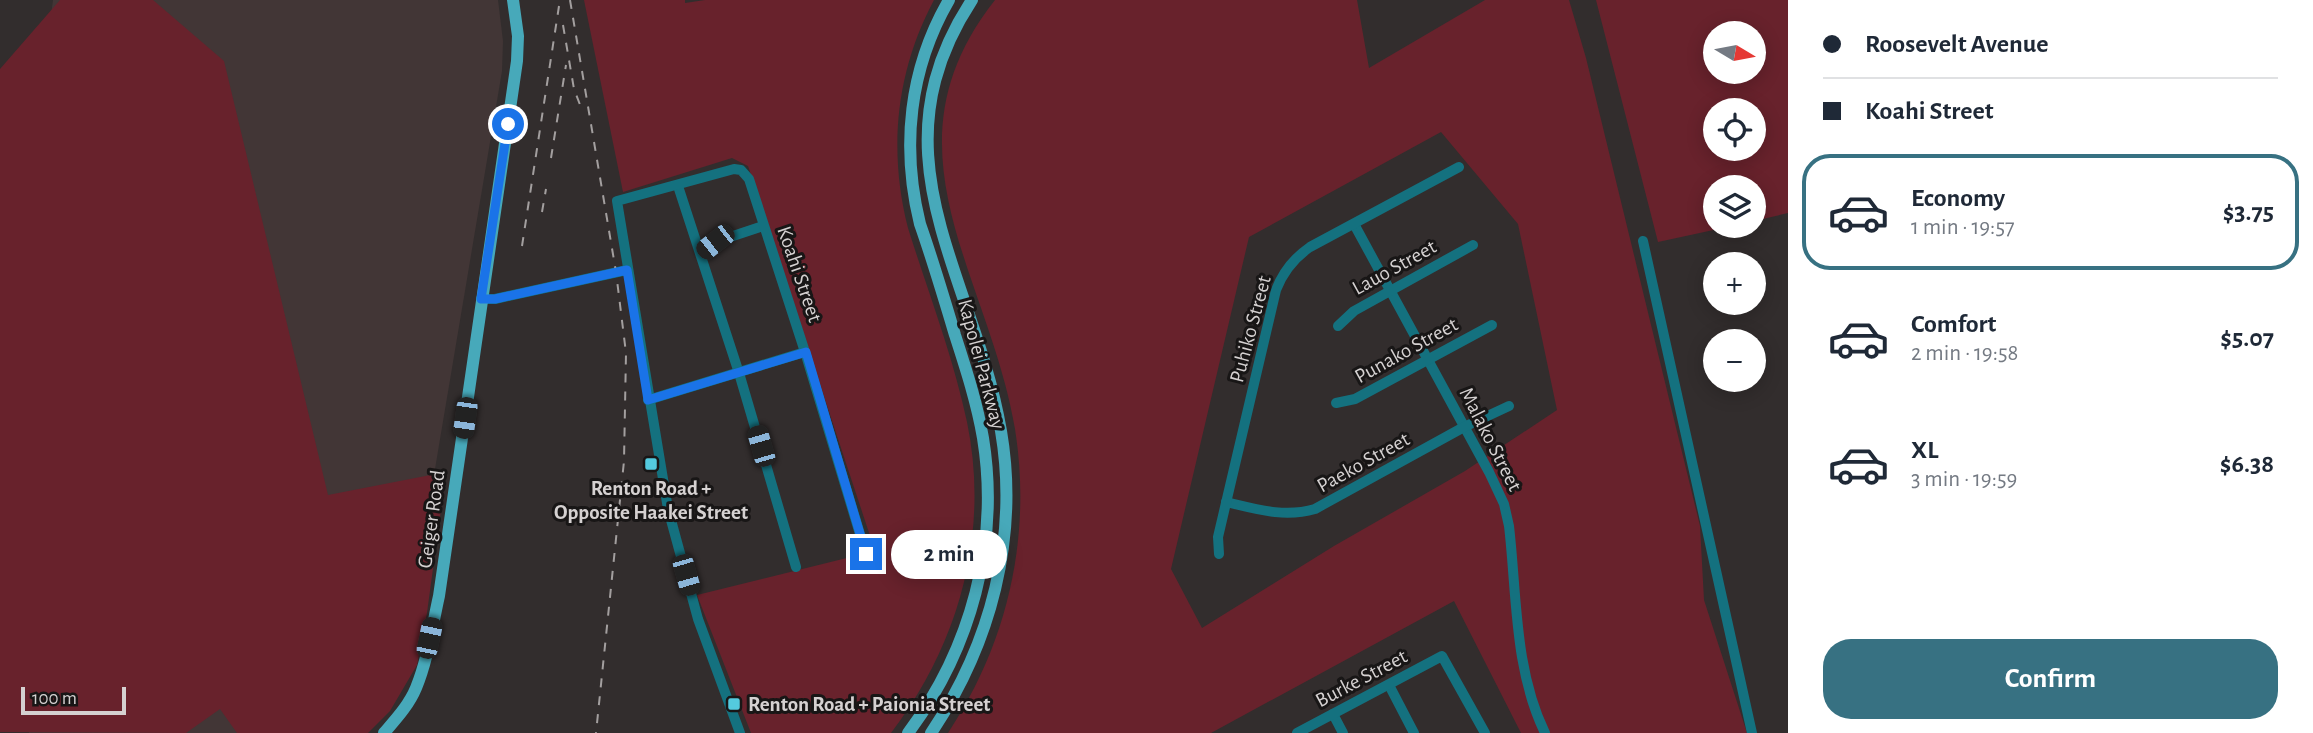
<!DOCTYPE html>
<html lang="en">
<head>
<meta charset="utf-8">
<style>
  body { margin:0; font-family:"Alegreya Sans",sans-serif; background:#f6f6f7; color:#1f2937; height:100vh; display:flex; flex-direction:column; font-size:26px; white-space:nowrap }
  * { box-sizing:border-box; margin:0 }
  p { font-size:23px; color:#747a83 }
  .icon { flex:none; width:38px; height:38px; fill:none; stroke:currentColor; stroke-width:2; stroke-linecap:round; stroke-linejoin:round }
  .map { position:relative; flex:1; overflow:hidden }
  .panel { display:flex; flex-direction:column; background:#fff; width:525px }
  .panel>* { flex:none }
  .top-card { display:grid; align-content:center; height:154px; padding:0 35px; background:#fff }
  .needle { width:46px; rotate:100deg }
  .fabs { position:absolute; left:1703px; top:21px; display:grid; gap:14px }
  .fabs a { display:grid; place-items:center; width:63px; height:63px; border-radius:50%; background:#fff; box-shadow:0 4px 18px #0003; font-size:35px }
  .scale { position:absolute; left:21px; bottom:18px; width:105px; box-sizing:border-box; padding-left:7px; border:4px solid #d5d1d1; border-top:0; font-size:19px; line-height:24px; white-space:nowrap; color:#d5d1d1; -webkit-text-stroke:5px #181616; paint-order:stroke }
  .end { position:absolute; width:32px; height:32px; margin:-16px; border:9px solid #1a73e8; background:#fff; box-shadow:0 0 0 4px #fff }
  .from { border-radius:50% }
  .bubble { position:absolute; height:49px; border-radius:24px; background:#fff; box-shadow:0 4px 18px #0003; font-size:23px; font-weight:700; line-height:49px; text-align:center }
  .car { position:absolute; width:21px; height:42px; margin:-21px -10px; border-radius:9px; box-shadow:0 0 5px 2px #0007; background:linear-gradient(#222 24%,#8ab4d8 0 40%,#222 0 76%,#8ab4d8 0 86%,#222 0) }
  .top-card b { display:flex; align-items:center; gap:24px; height:66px; font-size:26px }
  .top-card b+b { border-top:2px solid #e0e1e3 }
  .top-card i { width:18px; height:18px; background:#1f2937 }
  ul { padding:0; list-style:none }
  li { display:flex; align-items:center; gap:21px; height:116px; margin:0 14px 10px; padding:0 21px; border:4px solid transparent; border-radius:28px }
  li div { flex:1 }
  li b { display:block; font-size:26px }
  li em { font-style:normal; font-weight:700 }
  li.selected { border-color:#377182 }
  li>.icon { width:63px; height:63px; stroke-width:1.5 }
  .primary-button { display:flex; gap:14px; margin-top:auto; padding:14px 35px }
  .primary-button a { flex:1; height:80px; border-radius:28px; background:#377182; color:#fff; font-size:28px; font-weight:700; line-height:80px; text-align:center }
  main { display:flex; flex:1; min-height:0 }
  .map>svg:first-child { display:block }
  .built { fill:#423636 }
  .green { fill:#68222c; fill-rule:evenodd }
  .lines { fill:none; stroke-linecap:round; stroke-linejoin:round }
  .minor { stroke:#14717f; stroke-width:10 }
  .major { stroke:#47a9ba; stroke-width:12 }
  .rail { stroke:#a39f9f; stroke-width:2; stroke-dasharray:9 9; stroke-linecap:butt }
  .route { stroke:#1a73e8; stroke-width:9 }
  .poi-dot { fill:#54cade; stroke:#181616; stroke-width:2.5 }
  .labels { text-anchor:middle; stroke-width:6; stroke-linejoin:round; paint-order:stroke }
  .street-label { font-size:21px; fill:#d5d1d1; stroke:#181616 }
  .poi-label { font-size:21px; font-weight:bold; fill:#d5d1d1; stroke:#181616 }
</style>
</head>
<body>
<main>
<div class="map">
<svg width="1788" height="733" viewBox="0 0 1788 733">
  <rect width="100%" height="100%" fill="#322d2d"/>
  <!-- built -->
  <path class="built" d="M53,0H498L503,41L502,71L402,665L354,733H29L0,398Z"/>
  <!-- green -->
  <g class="green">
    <path d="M60,0H153L224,61L328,495L446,472L427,613L417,665L390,711L368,733H237L220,709L186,733L0,732V69Z"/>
    <path d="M584,0H685V3L705,0H934C896,71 888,150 908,228C928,292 953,356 967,422C990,533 959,644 891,733H751L697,595L875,551L748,166L732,158L623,192Z"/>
    <path d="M995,0H1357L1369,68L1485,0H1569L1586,58L1700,526L1704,600L1747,733H1521L1454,601L1211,733H948C1008,643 1032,536 1015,429C989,274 877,149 995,0ZM1441,132L1518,224L1557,410L1465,471L1334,546L1202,628L1171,569L1249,237Z"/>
    <path d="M1596,0H1788V213L1754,221V187H1715V226H1732L1658,242ZM1715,33H1754V72H1715ZM1715,110H1754V149H1715Z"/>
  </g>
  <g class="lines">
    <!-- minor -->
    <g class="minor">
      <path d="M678,186L739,373L796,567"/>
      <path d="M1354,224L1489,472L1504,504L1509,526C1517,595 1514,669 1545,733"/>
      <path d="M1643,241L1752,733"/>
      <path d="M702,252L715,242L763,226"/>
      <path d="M481,299H495L627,270"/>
      <path d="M1338,326L1354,311L1473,245"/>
      <path d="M648,400L805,352"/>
      <path d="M1336,403L1355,399L1492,325"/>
      <path d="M1226,502C1256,509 1284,518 1315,509L1464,427L1509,406"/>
      <path d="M1219,554L1218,537L1276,290C1283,272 1294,258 1310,247L1459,167"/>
      <path d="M1389,685L1414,733"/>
      <path d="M1333,714L1343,733"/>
      <path d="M740,733L698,619L668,509L617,201L734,169L741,170L749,179L805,352L866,554"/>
      <path d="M1297,733L1442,656L1485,733"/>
    </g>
    <!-- major -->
    <g class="major">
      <path d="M384,733C396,719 409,705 416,688C428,659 432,627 439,596L517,61L518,36L513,0"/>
      <path d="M908,733C971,649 1000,542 983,438C977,403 966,369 955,335C944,298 933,261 920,224C901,147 909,69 949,0"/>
      <path d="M931,733C991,644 1019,537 1001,431C974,274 869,157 972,0"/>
    </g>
    <!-- rail -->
    <g class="rail">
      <path d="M570,0L616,272L626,353L624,461L596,733"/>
      <path d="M563,25L574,89L582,110"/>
      <path d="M551,158L566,65"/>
      <path d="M542,212L546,189"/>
      <path d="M522,246L559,6"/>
    </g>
  </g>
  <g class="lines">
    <!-- route -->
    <path class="route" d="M508,124L481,299H495L627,270L648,400L806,352L866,554"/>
  </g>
  <!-- markers -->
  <g class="poi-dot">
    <rect x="644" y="457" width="14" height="14" rx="3.5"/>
    <rect x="727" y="697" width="14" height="14" rx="3.5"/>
  </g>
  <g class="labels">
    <!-- street labels -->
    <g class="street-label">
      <text transform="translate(1394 267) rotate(-29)" y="7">Lauo Street</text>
      <text transform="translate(800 274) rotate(71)" y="7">Koahi Street</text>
      <text transform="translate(1250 329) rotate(-75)" y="7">Puhiko Street</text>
      <text transform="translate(1406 350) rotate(-29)" y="7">Punako Street</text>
      <text transform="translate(982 364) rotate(75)" y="7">Kapolei Parkway</text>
      <text transform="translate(1491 439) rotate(63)" y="7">Malako Street</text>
      <text transform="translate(1363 462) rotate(-29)" y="7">Paeko Street</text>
      <text transform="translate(431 519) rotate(-82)" y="7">Geiger Road</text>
      <text transform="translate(1361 678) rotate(-28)" y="7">Burke Street</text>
    </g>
    <!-- poi labels -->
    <g class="poi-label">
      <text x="651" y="495">Renton Road +<tspan x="651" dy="24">Opposite Haakei Street</tspan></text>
      <text x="748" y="711" text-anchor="start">Renton Road + Paionia Street</text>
    </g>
  </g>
</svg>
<div class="fabs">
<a><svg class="needle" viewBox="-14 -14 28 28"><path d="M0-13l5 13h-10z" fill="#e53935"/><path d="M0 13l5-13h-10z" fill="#747a83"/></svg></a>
<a><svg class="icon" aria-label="locate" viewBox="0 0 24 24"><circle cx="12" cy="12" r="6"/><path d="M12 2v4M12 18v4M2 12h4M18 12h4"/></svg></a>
<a><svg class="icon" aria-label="layers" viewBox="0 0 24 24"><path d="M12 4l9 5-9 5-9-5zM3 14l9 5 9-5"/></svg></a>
<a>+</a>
<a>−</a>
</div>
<div class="scale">100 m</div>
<i class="end from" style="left:508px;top:124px"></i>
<i class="end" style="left:866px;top:554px"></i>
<div class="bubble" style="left:891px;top:530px;width:116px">2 min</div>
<i class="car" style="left:715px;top:242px;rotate:232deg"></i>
<i class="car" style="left:465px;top:418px;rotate:188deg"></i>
<i class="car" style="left:761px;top:446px;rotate:344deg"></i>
<i class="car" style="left:686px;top:575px;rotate:164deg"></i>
<i class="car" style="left:429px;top:638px;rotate:12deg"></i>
</div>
<section class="panel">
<div class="top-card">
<b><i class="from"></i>Roosevelt Avenue</b>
<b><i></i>Koahi Street</b>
</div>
<ul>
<li class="selected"><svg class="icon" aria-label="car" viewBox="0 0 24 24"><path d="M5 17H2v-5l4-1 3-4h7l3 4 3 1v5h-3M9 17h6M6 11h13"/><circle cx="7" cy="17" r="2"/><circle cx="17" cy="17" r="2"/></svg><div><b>Economy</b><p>1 min · 19:57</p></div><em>$3.75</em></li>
<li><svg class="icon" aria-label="car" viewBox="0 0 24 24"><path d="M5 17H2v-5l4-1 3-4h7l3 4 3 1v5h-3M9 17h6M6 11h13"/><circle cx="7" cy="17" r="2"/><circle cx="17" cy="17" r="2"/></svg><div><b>Comfort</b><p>2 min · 19:58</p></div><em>$5.07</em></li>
<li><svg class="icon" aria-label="car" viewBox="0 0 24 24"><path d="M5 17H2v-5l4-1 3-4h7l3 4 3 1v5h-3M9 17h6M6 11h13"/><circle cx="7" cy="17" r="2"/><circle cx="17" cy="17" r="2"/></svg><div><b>XL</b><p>3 min · 19:59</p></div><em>$6.38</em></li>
</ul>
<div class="primary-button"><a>Confirm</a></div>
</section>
</main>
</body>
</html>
